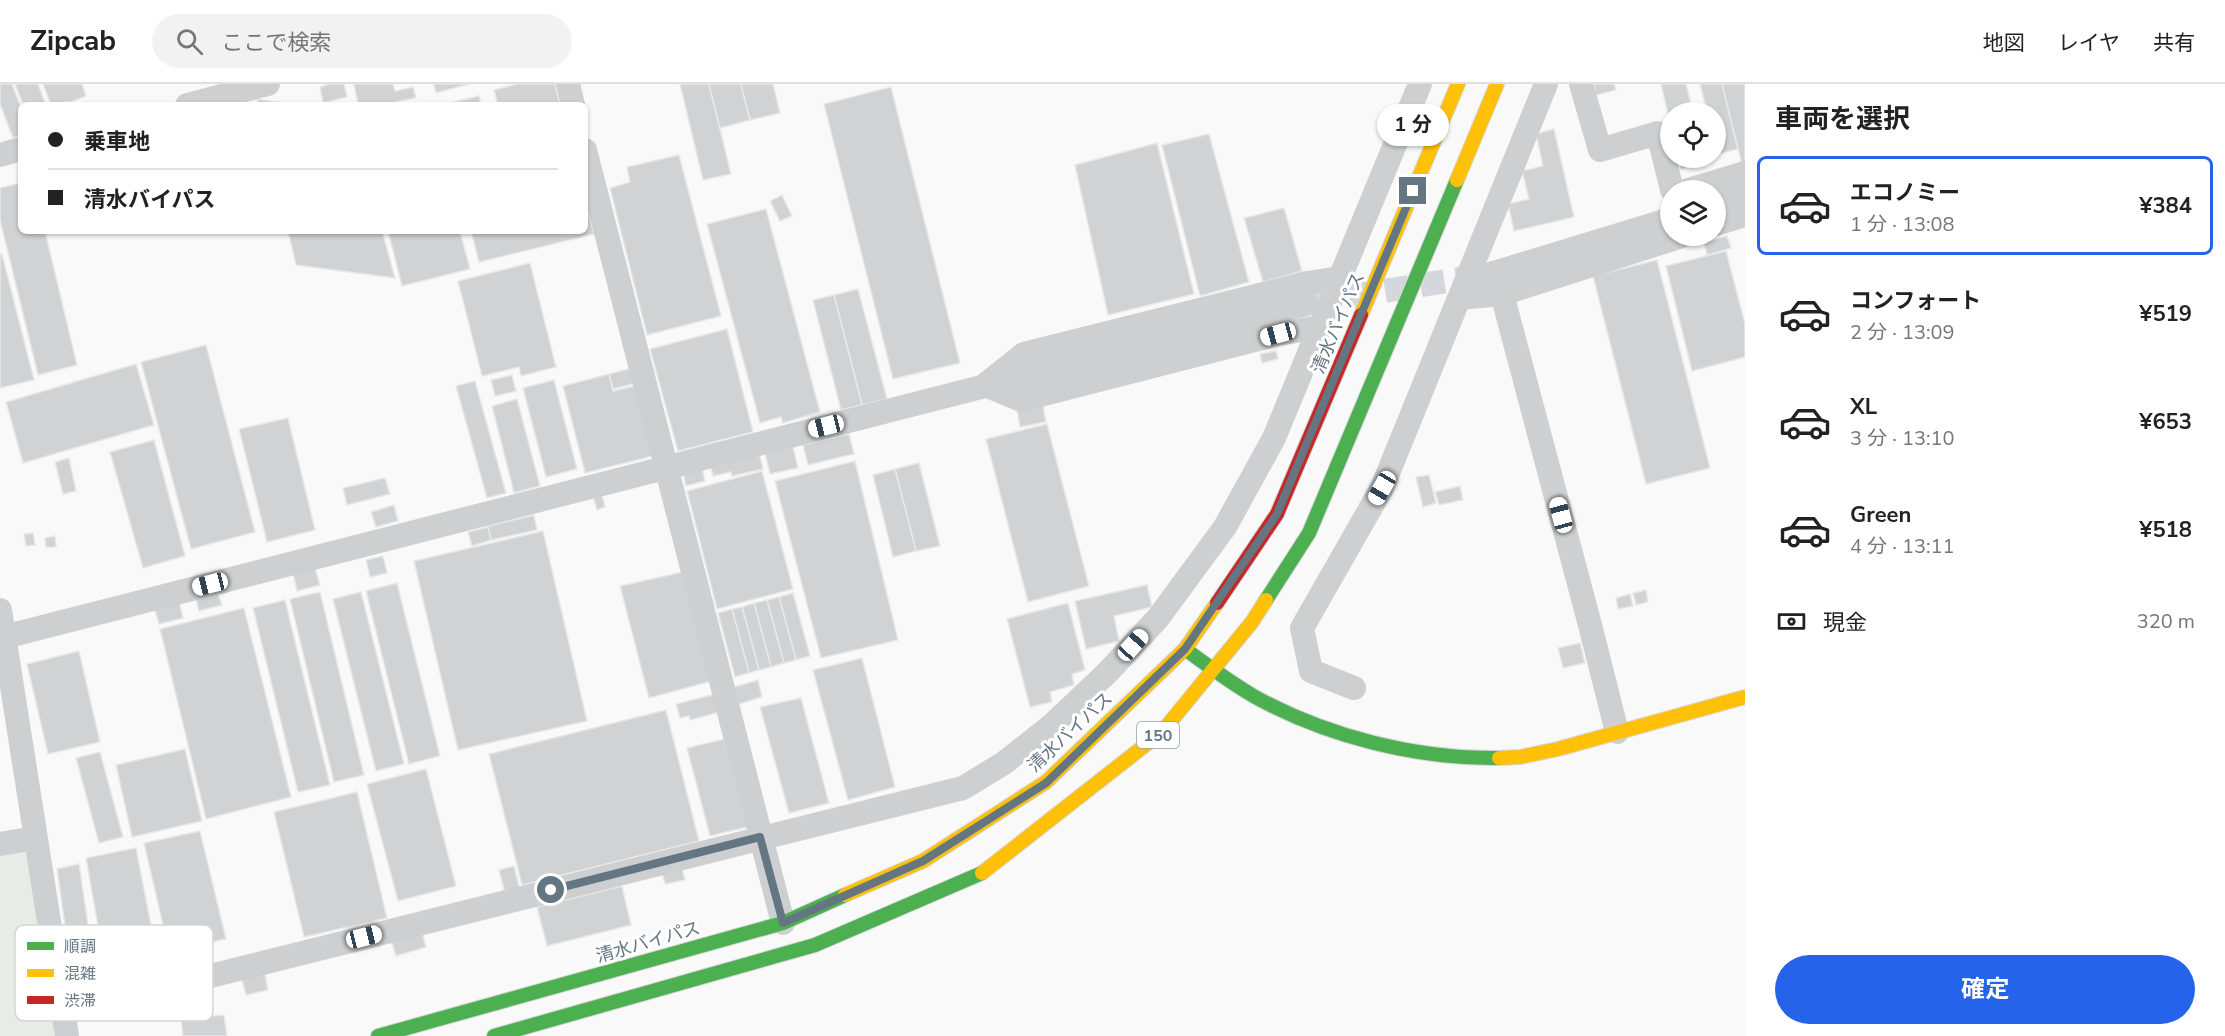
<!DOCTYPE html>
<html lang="ja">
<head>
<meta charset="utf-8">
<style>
  body { margin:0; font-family:"Nunito Sans","Noto Sans JP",sans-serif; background:#f2f2f2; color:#222; height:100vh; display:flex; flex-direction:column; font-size:22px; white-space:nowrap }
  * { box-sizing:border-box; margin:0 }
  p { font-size:20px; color:#767676 }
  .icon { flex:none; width:33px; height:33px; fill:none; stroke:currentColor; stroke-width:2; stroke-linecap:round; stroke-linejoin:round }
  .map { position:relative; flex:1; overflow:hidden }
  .side { display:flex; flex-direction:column; background:#fff; width:480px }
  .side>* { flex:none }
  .top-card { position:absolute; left:18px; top:18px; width:570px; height:132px; border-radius:9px; box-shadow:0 2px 4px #0004; display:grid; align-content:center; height:132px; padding:0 30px; background:#fff }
  .tools { position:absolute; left:1660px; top:18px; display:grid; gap:12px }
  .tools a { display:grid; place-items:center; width:66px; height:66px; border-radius:50%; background:#fff; box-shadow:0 2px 4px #0004; font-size:30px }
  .end { position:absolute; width:27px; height:27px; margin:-14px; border:8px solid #657683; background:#fff; box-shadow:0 0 0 3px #fff }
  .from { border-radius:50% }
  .bubble { position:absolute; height:42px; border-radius:21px; background:#fff; box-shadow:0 2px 4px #0004; font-size:20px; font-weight:700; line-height:42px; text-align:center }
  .car { position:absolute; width:18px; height:36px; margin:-18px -9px; border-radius:8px; box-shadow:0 0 4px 2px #0007; background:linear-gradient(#fff 24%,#345 0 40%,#fff 0 76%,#345 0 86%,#fff 0) }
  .top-card b { display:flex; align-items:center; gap:21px; height:57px; font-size:22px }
  .top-card b+b { border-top:2px solid #e0e0e0 }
  .top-card i { width:15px; height:15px; background:#222 }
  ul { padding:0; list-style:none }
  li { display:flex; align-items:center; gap:18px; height:99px; margin:0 12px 9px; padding:0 18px; border:3px solid transparent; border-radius:9px }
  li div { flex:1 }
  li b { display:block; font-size:22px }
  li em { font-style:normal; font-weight:700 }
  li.active { border-color:#2563eb }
  li>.icon { width:54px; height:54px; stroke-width:1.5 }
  h2 { padding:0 30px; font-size:27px; line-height:72px }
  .pay { display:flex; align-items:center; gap:15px; height:66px; padding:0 30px; font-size:22px }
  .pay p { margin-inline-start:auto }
  .primary-button { display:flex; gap:12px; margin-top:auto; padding:12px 30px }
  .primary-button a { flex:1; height:69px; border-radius:36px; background:#2563eb; color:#fff; font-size:24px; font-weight:700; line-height:69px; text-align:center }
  header { display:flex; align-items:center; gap:36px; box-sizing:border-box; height:84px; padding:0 30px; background:#fff; border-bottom:2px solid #e0e0e0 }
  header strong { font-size:28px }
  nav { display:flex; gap:33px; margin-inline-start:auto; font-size:21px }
  .search { width:420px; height:54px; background:#f2f2f2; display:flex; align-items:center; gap:15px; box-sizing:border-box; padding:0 21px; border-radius:33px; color:#767676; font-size:22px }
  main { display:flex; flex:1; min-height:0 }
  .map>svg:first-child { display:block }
  .green { fill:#e8ebe6 }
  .building { fill:#d0d2d3; stroke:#e8e8e8; stroke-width:1.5 }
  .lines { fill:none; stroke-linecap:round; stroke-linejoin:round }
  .street-tunnel { stroke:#d4d8dc; stroke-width:24; stroke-dasharray:24 12; stroke-linecap:butt }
  .fast-casing { stroke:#d5d6d7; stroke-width:16 }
  .slow-casing { stroke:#d5d6d7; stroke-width:16 }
  .jam-casing { stroke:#d5d6d7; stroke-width:16 }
  .street { stroke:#cecfd0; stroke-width:24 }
  .fast { stroke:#4caf50; stroke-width:14 }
  .slow { stroke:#ffc107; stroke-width:14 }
  .jam { stroke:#c62828; stroke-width:14 }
  .route { stroke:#657683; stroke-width:8 }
  .labels { text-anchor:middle; stroke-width:6; stroke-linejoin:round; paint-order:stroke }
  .shield { fill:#fff; stroke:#939fa8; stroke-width:1.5 }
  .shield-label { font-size:16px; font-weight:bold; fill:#657683 }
  .street-label { font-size:18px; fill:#657683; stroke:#fff }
  .key { fill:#fff; stroke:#d1d6da; stroke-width:1.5 }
  .key-label { font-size:16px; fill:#657683 }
</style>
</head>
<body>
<header>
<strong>Zipcab</strong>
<div class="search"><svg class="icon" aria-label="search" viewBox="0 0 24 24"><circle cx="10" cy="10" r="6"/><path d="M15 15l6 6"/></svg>ここで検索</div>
<nav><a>地図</a><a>レイヤ</a><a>共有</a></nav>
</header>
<main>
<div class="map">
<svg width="1745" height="952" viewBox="0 0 1745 952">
  <rect width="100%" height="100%" fill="#f9f9f9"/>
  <!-- green -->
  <path class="green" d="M26,761L64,952H0V765Z"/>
  <!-- building -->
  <g class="building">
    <path d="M0,0H12L21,23V51L13,54L0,20Z"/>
    <path d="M15,0H38L46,21H23Z"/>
    <path d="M43,0H82L86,12L68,19V17L57,21H51Z"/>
    <path d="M330,0H344L347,13L323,19L320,3Z"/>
    <path d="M354,0H393L395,7L413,3L416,14L381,21H358Z"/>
    <path d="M434,0H469L436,9Z"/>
    <path d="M517,0H555L560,21H498L494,6Z"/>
    <path d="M680,0H709L731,90L703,96Z"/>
    <path d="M709,0H741L750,36L720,44Z"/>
    <path d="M741,0H773L780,29L750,36Z"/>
    <path d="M1594,0H1614L1616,6L1596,11Z"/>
    <path d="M1661,0H1686L1693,28H1671V43Z"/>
    <path d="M1700,0H1722L1738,65L1718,70L1716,28H1707Z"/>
    <path d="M1722,0H1745V80L1742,81Z"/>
    <path d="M891,3L960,279L893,295L824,20Z"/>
    <path d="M479,12L481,21H440Z"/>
    <path d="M257,15L297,21H259Z"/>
    <path d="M1554,45L1574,133L1514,147L1508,120L1529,115L1522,87L1543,82L1536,50Z"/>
    <path d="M1209,50L1249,198L1200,212L1162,61Z"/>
    <path d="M1157,59L1194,210L1108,231L1075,81Z"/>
    <path d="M679,71L721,232L647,251L610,104L630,98L627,83Z"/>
    <path d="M1678,74H1704L1705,79L1681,85Z"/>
    <path d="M21,99V147H45L77,281L38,291L0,136V104Z"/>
    <path d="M782,111L792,132L780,137L770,117Z"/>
    <path d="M585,115L594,150L479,178L471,147H585Z"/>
    <path d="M1284,124L1302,187L1263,198L1244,134Z"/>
    <path d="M766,125L820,328L783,339L781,333L760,339L707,140Z"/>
    <path d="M288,147H382L395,194L296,181Z"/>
    <path d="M388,147H460L470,185L402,202Z"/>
    <path d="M1727,152L1731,164L1707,171L1704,158Z"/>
    <path d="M1726,167L1745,240V273L1692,287L1666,182Z"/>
    <path d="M0,170H2L34,296L0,304Z"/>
    <path d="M1657,176L1710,384L1646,400L1593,192Z"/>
    <path d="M530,179L556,283L521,292L519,283L482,292L458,197Z"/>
    <path d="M858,205L887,315L862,321L834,211Z"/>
    <path d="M834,211L862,321L841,326L813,216Z"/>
    <path d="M727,245L753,348L678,367L650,265Z"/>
    <path d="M206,261L255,448L191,465L141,278Z"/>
    <path d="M1276,267L1278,275L1262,279L1260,270Z"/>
    <path d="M136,280L154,341L23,379L6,318Z"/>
    <path d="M632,284L636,299L613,305L609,290Z"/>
    <path d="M609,290L613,307L635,302L653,372L585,389L563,302Z"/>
    <path d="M512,291L516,307L495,312L491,296Z"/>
    <path d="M554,296L577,385L546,393L523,304Z"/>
    <path d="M475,297L506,409L487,414L456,302Z"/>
    <path d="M517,315L540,402L514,409L492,322Z"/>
    <path d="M1043,321L1046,338L1020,343L1017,326Z"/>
    <path d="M288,334L315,446L267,458L239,345Z"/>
    <path d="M1047,340L1089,502L1028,518L986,355Z"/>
    <path d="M849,350L854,370L808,381L803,361Z"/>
    <path d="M154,356L185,472L143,484L110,368Z"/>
    <path d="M792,359L798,384L770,390L764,365Z"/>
    <path d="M759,368L763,385L732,392L731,388L713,392L710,380Z"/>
    <path d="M69,374L76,407L63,410L55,378Z"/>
    <path d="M855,377L898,556L821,574L775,397Z"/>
    <path d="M919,379L940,462L916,467L895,385Z"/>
    <path d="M702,384L705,397L686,402L683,389Z"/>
    <path d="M895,385L916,467L893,473L873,391Z"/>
    <path d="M762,387L793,505L717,525L687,407Z"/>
    <path d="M1429,391L1436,419L1423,423L1416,393Z"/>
    <path d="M385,394L390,410L347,421L343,404Z"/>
    <path d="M1460,402L1463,416L1439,421L1435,408Z"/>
    <path d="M602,411L605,423L597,426L593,413Z"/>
    <path d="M394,421L398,437L376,443L371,428Z"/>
    <path d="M534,431L537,446L491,456L488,442Z"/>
    <path d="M488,443L491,456L472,462L468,448Z"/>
    <path d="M543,447L587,637L458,666L414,477Z"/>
    <path d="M33,449L35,461L26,462L24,450Z"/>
    <path d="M55,452L56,463H46L45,454Z"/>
    <path d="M383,472L387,489L370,493L366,476Z"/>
    <path d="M315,484L320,501L297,507L293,489Z"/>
    <path d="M683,488L712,597L649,614L620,502Z"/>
    <path d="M397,499L440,672L409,680L366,507Z"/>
    <path d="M1147,501L1152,523L1114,532L1119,557L1086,565L1075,517Z"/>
    <path d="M1646,506L1648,518L1636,521L1633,509Z"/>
    <path d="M320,508L364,691L334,698L290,515Z"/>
    <path d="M361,508L404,680L376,687L333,515Z"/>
    <path d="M793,509L810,572L796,576L779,513Z"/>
    <path d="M218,510L222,521L199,527L196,516Z"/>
    <path d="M1630,510L1633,522L1618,525L1616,514Z"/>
    <path d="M779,513L796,576L784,579L767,516Z"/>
    <path d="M285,516L330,701L298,708L253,524Z"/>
    <path d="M767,516L784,579L771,583L754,519Z"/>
    <path d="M179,517L183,534L159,540L154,523Z"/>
    <path d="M754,519L771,583L759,586L742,523Z"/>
    <path d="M1068,519L1085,586L1072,590L1074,601L1050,608L1052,618L1030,623L1007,535Z"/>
    <path d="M742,523L759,586L749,589L732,525Z"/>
    <path d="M244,524L291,713L206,735L160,545Z"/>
    <path d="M732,525L749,589L735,593L718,529Z"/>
    <path d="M1580,559L1585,579L1563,584L1558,564Z"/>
    <path d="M79,567L100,658L48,670L27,580Z"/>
    <path d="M862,574L895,703L848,716L813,586Z"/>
    <path d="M758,596L762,613L739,620L734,603Z"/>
    <path d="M716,610L720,628L690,636L689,632L680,634L676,620Z"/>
    <path d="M801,614L829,719L789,729L760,623Z"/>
    <path d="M666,626L699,757L522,801L489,670Z"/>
    <path d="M724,655L747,743L710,752L687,664Z"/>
    <path d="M185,665L202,737L132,753L116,681Z"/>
    <path d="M100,668L123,753L99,759L76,674Z"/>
    <path d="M426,685L456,802L398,817L367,700Z"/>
    <path d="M357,708L387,834L304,853L274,728Z"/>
    <path d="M200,747L226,855L169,867L144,759Z"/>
    <path d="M136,764L155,862L103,871L86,774Z"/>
    <path d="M79,780L94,881L71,884L57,785Z"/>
    <path d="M514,782L520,806L505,810L499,786Z"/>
    <path d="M682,784L685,796L665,800L662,788Z"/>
    <path d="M622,802L631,841L547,862L537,823Z"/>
    <path d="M422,848L426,863L396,872L391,856Z"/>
    <path d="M265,890L268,906L246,911L242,895Z"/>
    <path d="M224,931L227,952H183L181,935Z"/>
  </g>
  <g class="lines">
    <!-- street-tunnel -->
    <path class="street-tunnel" d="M1314,218L1485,191"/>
    <!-- fast casing -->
    <g class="fast-casing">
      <g id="fast">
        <path d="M1266,516L1309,449L1457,96"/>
        <path d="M1185,565C1208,582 1232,600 1257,614C1329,653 1417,675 1499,674"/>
        <path d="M378,952L783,839L845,811"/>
        <path d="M494,952L815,861L982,789"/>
      </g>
    </g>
    <!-- slow casing -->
    <g class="slow-casing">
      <g id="slow">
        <path d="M1457,96L1497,0"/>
        <path d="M1361,231L1458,0"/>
        <path d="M1499,674L1520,673L1558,665L1745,613"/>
        <path d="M982,789L1162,648L1252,538L1266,516"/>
        <path d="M845,811L923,777L1046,698L1185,565L1217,519"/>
      </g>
    </g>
    <!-- jam casing -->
    <g class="jam-casing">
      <path id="jam" d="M1217,519L1277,430L1361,231"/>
    </g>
    <!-- street -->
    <g class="street">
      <path d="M568,0L573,21"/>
      <path d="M1581,0L1600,66L1658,49L1672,106"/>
      <path d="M187,21L268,0"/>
      <path d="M585,66L783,839"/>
      <path d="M0,71L21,65"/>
      <path d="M1688,106L1745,89"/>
      <path d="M1716,121L1745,112"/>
      <path d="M1716,140L1745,131"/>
      <path d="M1487,191L1671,135"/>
      <path d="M1460,214L1502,210"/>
      <path d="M1320,243L1278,250L1021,316L985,301L1024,270L1307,199L1340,194"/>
      <path d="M0,526L67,952"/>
      <path d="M0,554L1306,220"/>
      <path d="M1354,604L1311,587L1302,544L1382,404L1546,0"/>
      <path d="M1617,648L1590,541L1502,210L1682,152"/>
      <path d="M0,760L35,754"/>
      <path d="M62,929L963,704L1004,679L1052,641L1108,588L1158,534L1225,443L1274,354L1420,0"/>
    </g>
    <!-- fast -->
    <use href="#fast" class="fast"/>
    <!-- slow -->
    <use href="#slow" class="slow"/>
    <!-- jam -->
    <use href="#jam" class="jam"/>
  </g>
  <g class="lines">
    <!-- route -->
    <path class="route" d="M551,806L760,753L783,839L923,777L1046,699L1185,565L1277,430L1413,107"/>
  </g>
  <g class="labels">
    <!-- shield labels -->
    <rect class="shield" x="1137" y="638" width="42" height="26" rx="4.5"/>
    <g class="shield-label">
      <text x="1158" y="657">150</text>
    </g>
    <!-- street labels -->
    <g class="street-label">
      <text transform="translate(1338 239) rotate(-67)" y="6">清水バイパス</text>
      <text transform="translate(1070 648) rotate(-43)" y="6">清水バイパス</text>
      <text transform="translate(648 858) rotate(-16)" y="6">清水バイパス</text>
    </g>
  </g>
  <!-- legend -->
  <rect x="15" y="841" width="198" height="96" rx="9" class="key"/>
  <rect x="27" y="858" width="27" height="8" fill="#4caf50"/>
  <rect x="27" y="885" width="27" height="8" fill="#ffc107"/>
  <rect x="27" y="912" width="27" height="8" fill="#c62828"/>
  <g class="key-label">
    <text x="64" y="868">順調</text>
    <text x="64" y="895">混雑</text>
    <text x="64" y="922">渋滞</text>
  </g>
</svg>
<div class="tools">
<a><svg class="icon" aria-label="locate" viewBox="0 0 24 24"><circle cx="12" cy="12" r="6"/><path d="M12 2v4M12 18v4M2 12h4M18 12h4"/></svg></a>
<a><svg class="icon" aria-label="layers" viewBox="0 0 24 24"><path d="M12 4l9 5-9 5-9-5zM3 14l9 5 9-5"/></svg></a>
</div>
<i class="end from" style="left:551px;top:806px"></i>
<i class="end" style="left:1413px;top:107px"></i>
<div class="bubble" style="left:1377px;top:20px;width:72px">1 分</div>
<i class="car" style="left:1278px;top:250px;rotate:255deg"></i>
<i class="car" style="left:826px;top:342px;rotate:256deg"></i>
<i class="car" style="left:1382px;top:404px;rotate:210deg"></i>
<i class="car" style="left:1561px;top:431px;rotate:345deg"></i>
<i class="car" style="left:210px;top:500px;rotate:256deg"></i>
<i class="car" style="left:1133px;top:561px;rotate:42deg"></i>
<i class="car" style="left:364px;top:853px;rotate:76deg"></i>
<div class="top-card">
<b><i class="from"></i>乗車地</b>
<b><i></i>清水バイパス</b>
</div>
</div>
<section class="side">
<h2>車両を選択</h2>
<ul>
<li class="active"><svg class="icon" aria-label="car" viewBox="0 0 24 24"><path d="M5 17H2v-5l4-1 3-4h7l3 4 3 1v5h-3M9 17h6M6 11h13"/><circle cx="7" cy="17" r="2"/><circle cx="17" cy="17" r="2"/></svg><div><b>エコノミー</b><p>1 分 · 13:08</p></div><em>¥384</em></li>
<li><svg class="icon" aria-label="car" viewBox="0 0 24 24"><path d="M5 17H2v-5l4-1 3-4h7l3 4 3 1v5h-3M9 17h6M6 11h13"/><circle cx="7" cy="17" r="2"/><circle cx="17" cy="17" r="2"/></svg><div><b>コンフォート</b><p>2 分 · 13:09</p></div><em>¥519</em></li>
<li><svg class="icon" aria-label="car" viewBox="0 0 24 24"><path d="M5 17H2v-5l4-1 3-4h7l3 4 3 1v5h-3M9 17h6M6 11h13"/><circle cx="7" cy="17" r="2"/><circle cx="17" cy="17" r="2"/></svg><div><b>XL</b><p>3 分 · 13:10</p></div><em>¥653</em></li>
<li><svg class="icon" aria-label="car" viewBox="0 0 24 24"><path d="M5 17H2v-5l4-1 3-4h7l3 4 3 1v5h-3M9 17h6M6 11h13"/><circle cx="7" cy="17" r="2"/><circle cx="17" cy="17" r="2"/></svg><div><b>Green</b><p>4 分 · 13:11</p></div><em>¥518</em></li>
</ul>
<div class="pay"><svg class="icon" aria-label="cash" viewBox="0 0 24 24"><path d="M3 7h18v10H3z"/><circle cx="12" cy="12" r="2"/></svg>現金<p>320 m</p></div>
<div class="primary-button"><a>確定</a></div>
</section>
</main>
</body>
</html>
